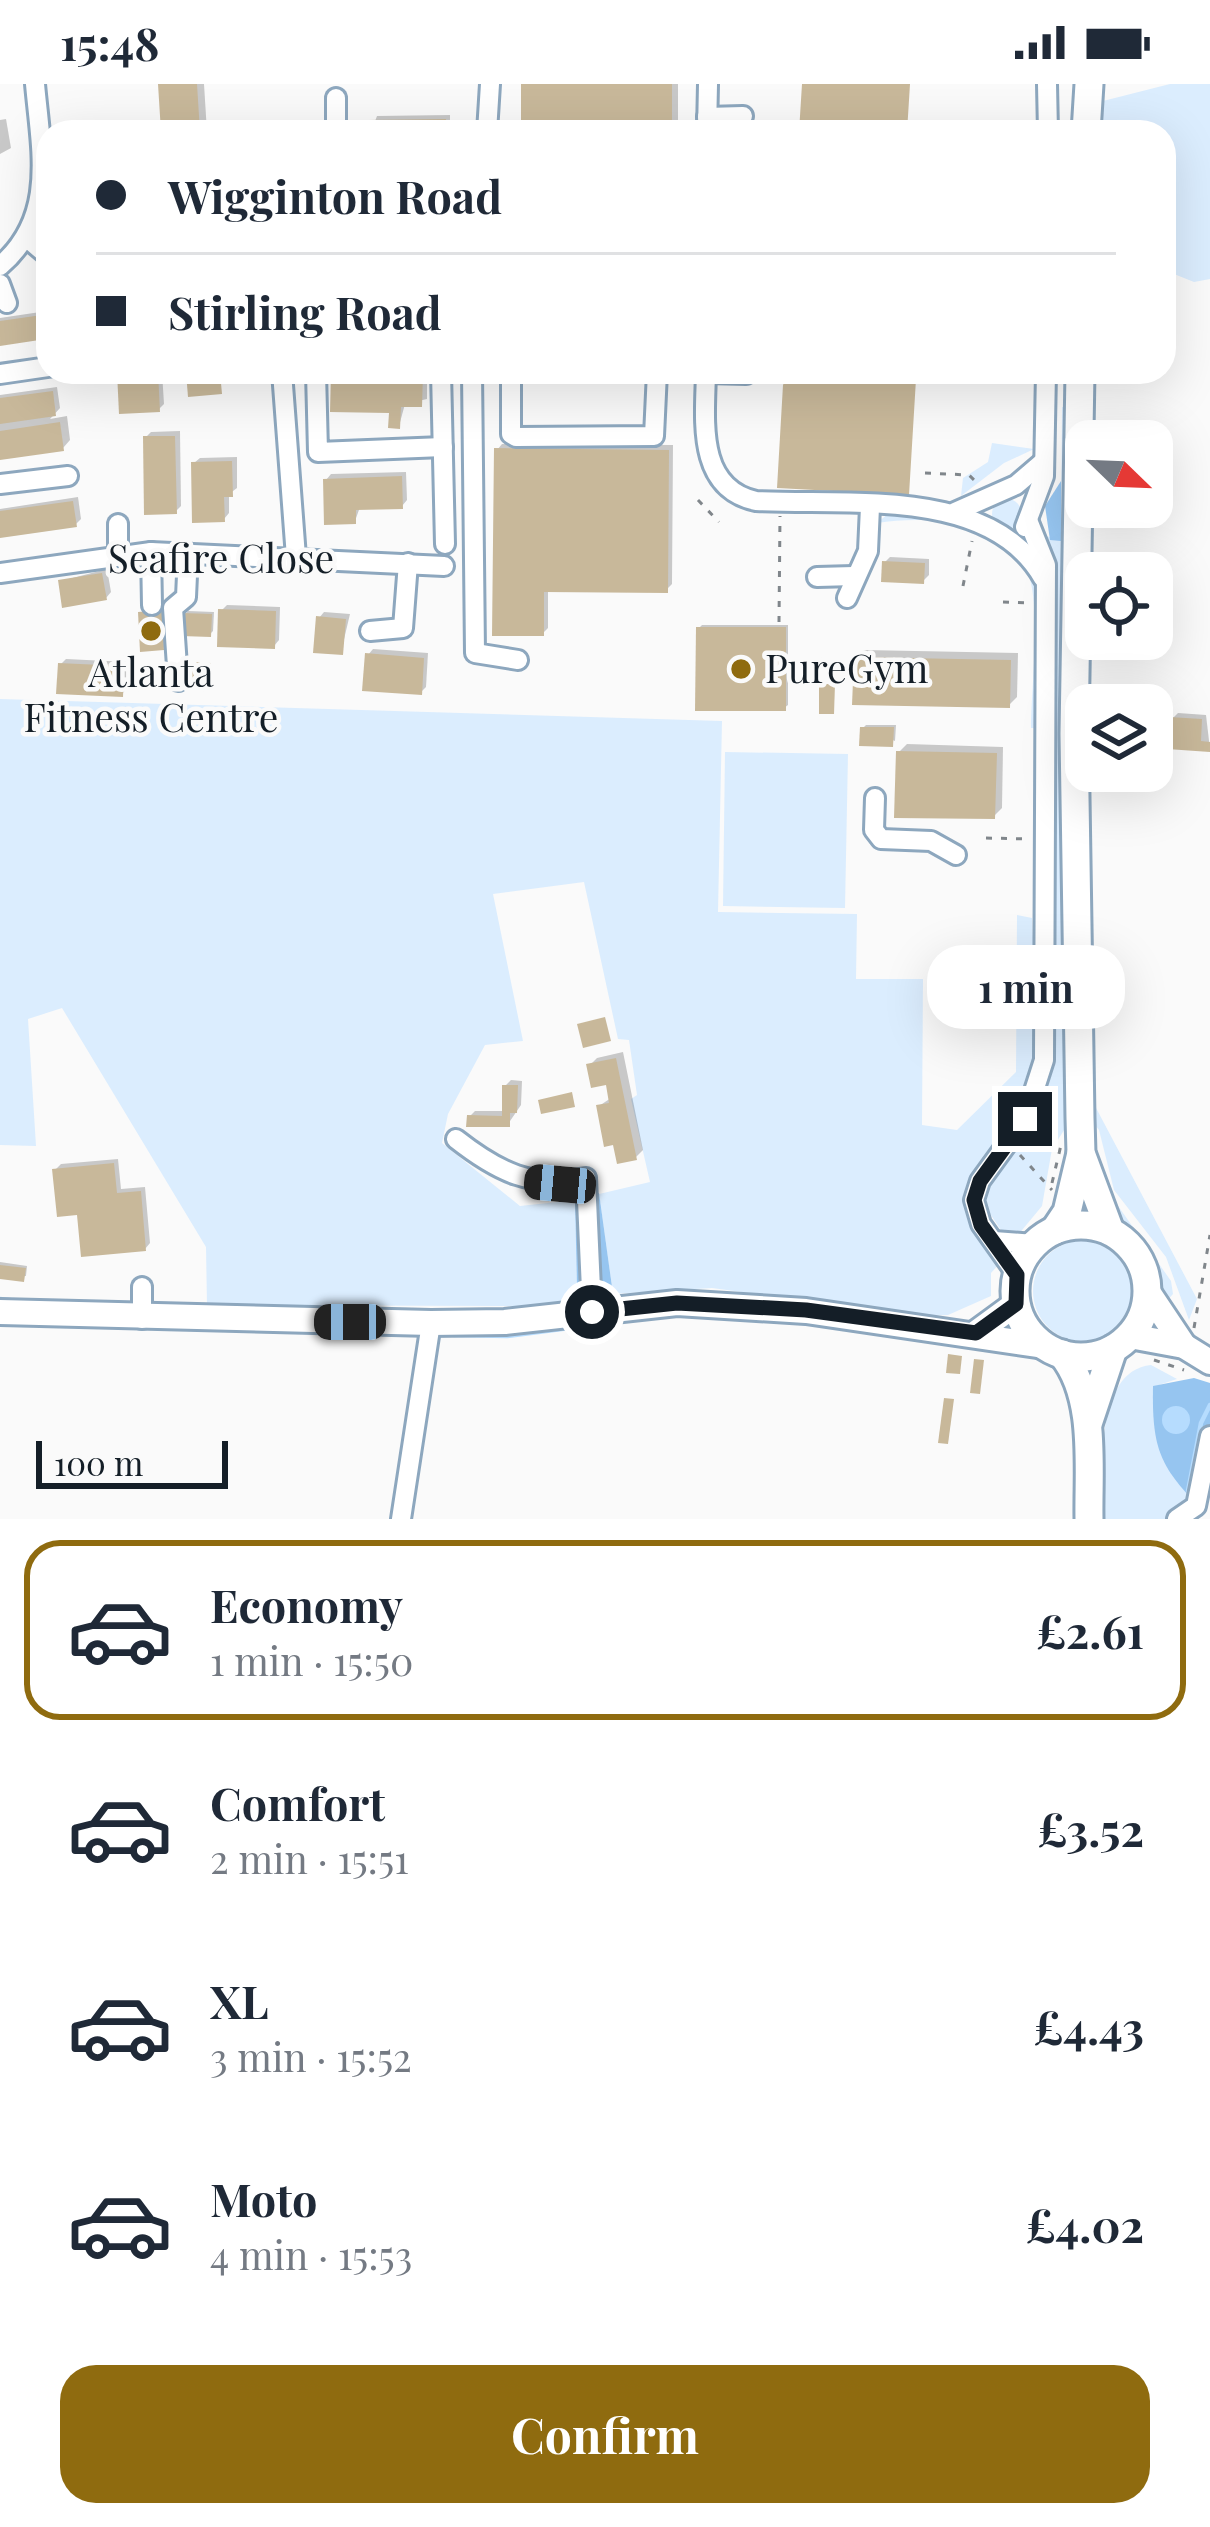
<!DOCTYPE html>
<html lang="en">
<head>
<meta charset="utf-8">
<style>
  body { margin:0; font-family:"Playfair Display",serif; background:#f2f2f3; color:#1f2937; height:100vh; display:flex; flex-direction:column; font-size:45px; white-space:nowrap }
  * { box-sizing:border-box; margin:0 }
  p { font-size:39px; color:#747a83 }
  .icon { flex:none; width:66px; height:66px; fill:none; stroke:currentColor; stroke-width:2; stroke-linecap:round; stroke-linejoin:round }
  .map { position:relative; height:1435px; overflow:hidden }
  .panel { display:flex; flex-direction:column; background:#fff; flex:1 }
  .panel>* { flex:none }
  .banner { position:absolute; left:36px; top:36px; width:1140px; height:264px; border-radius:36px; box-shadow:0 12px 48px #0002; display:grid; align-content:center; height:264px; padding:0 60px; background:#fff }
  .needle { width:78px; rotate:113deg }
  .tools { position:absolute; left:1065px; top:336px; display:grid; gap:24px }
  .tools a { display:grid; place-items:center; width:108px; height:108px; border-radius:24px; background:#fff; box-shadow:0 12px 48px #0002; font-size:60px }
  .scale { position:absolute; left:36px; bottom:30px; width:192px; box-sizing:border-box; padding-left:12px; border:6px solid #141e27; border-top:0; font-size:33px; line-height:42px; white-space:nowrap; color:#141e27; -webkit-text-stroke:9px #fafafa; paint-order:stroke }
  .end { position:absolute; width:54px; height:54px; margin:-27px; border:15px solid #141e27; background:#fff; box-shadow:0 0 0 6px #fff }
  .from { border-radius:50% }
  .bubble { position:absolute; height:84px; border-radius:36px; background:#fff; box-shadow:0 12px 48px #0002; font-size:39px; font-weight:700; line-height:84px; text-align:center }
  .car { position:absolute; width:36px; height:72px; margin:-36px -18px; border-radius:15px; box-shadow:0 0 9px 3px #0007; background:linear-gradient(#222 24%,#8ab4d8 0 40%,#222 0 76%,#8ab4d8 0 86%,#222 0) }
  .banner b { display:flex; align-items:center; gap:42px; height:114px; font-size:45px }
  .banner b+b { border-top:3px solid #e0e1e3 }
  .banner i { width:30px; height:30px; background:#1f2937 }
  ul { padding:21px 0 0; list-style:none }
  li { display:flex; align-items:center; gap:36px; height:180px; margin:0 24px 18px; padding:0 36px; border:6px solid transparent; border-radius:36px }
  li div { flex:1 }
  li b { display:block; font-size:45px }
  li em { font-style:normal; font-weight:700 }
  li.active { border-color:#8f6b0f }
  li>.icon { width:108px; height:108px; stroke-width:1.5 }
  .primary-button { display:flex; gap:24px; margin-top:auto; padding:24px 60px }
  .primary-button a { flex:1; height:138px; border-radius:36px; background:#8f6b0f; color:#fff; font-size:48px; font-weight:700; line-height:138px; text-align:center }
  .status { display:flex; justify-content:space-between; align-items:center; height:84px; padding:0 60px; background:#fff; direction:ltr }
  .status svg { height:33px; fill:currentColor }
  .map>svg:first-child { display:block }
  .green { fill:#dbedfe }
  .forest { fill:#96c5f0 }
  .water { fill:#b6dcfe }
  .shadow { fill:#0003 }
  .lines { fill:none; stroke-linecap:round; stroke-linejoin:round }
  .stream { stroke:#b6dcfe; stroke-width:4.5 }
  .building { fill:#c8b89a }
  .minor-casing { stroke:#8da7be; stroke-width:24 }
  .major-casing { stroke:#8da7be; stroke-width:30 }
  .highway-casing { stroke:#8da7be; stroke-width:33 }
  .path { stroke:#80868b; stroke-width:3; stroke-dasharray:6 9; stroke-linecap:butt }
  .minor { stroke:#fff; stroke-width:18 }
  .major { stroke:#fff; stroke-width:24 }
  .highway { stroke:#fff; stroke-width:27 }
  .route { stroke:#141e27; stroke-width:15 }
  .poi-dot { fill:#8f6b0f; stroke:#fafafa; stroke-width:4.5 }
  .labels { text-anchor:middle; stroke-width:9; stroke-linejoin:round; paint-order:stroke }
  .street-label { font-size:39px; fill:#141e27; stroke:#fafafa }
  .poi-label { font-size:39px; fill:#141e27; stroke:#fafafa; text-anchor:start }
</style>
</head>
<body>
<div class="status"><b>15:48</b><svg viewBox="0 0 49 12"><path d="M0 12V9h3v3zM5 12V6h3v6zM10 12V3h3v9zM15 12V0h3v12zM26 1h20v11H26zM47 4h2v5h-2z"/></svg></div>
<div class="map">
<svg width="1210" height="1435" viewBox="0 0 1210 1435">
  <rect width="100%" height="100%" fill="#fafafa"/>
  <!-- green -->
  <g class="green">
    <path d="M1170,0H1210V195L1194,198L1164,186V48H1102L1103,17Z"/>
    <path d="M1062,323H1070L1068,1040L1052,1065L1042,1122L1018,1151L1001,1146L982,1118L1052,972L1036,440L1051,385L1040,432L1042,451L1061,456Z"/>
    <path d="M992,359L1034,365L1004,379L961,412L963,394L988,378Z"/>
    <circle cx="1007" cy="430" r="15"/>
    <path d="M889,429C936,432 1005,438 1031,485C1043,507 1036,615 1035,644H1031C1031,605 1042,520 1027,487C1003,434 925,432 877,439Z"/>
    <path d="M0,615L722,637L718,828L857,830L856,895H923L922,1041L957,1046L1016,988L1017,831L1032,834C1034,884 1043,946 1031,994C1012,1071 914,1101 1001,1178L991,1189V1212L948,1231L920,1232L712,1204L613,1210L599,1110L650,1098L631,1015L637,1011L629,956L618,955L584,798L493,810L523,957L485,961L448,1030L442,1059L520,1122L575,1116L577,1204L559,1219L541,1222L207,1221L206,1163L62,924L28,935L36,1062L0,1061Z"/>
    <path d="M725,668L848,670L845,824L723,822Z"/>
    <path d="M1087,817L1095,1022L1197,1215L1189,1236L1166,1173L1114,1106L1099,1046L1088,1032Z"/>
    <path d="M1111,1112L1171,1197L1173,1210L1162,1222L1142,1164L1113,1137Z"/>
    <circle cx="1084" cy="1207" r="51"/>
    <path d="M1151,1281L1177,1295L1153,1303L1200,1423L1199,1435H1103C1102,1393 1093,1287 1151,1281Z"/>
  </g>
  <!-- forest -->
  <g class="forest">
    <path d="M1061,397V457L1050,456L1045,422Z"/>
    <path d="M599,1109L613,1210L577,1204L575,1116Z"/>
    <path d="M1194,1294L1210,1299V1360L1200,1423C1158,1382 1152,1361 1153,1302Z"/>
  </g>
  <!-- water -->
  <circle class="water" cx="1176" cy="1336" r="14"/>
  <!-- shadow -->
  <g class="shadow">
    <path d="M161,0H204L207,48H164Z"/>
    <rect x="524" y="0" width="154" height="48"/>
    <path d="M450,31V48H371L377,32Z"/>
    <path d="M6,35L11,64L0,70V36Z"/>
    <path d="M47,227L44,252L0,259V234Z"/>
    <path d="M120,288H162L164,320L159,325Z"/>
    <path d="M334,288H427V315L405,320L399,342L392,326Z"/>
    <path d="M57,303L60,324L50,335L67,332L70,356L63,364L0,373V311Z"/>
    <path d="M180,347L181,422L176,427L146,353L151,348Z"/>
    <path d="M502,360L673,361L672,500L666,506L548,505V544L543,549L497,366Z"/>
    <path d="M237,373V404L229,410V429L224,435L194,379L200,374Z"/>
    <path d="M406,388L407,416L402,422L360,423L355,437L326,396L331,390Z"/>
    <path d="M78,413L81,435L75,441L0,451V425Z"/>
    <path d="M890,473L929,475V491L923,497L885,478Z"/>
    <path d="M107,485L111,508L106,514L61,497Z"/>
    <path d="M227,521L280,523L279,556L274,562L221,527Z"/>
    <path d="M166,522L168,558L163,564L141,529Z"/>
    <path d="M188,527L214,528L213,547L210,550L185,530Z"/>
    <path d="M324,528L350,530L341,568L319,534Z"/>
    <path d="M702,541H788V621L784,624L699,544Z"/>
    <path d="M373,565L428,569L426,603L421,608L368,571Z"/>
    <path d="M864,566L1018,569L1017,613L1009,621L857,574Z"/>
    <path d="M66,575L128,578L127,604L122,610L61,580Z"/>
    <path d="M1178,629L1206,631L1210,665L1172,635Z"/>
    <path d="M866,641H896L895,657L863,644Z"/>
    <path d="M907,660L1003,663L1002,724L994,732L899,668Z"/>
    <path d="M623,968L643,1066L635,1074L599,1022L611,1014L608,997L590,981L597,974Z"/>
    <path d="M511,996L522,997L521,1021L508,1040L470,1032L475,1027H505V1002Z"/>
    <path d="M118,1075L121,1105L145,1103L150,1159L145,1165L80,1128L55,1086L61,1080Z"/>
    <path d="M0,1178L27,1182L26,1192H0Z"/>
  </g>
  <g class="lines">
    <!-- stream -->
    <g class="stream">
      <path d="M0,1215L18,1217"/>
      <path d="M454,1251L507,1252L631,1236"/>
      <path d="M1188,1407L1201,1339L1210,1321"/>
    </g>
  </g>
  <!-- building -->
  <g class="building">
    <path d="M158,0H197L200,48H161Z"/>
    <rect x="521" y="0" width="151" height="48"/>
    <path d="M802,0H910L907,48H799Z"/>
    <path d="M446,35V48H368V36Z"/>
    <path d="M315,38V48H216V39Z"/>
    <path d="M42,231L46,255L0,262V237Z"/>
    <path d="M117,288H158L160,328L119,330Z"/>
    <path d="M186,288H220L222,310L188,313Z"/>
    <path d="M331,288H423L422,323H401L400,345L388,344L389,329L330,328Z"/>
    <path d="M789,288H892L891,295H916L909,411L777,404L783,301Z"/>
    <path d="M53,307L56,332L0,340V314Z"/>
    <path d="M60,338L64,367L0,376V347Z"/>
    <path d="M143,352H175L177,430L144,431Z"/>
    <path d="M494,364L669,366L668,509L544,508V552H492Z"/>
    <path d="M232,377L233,413H224L225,438L192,439L191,378Z"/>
    <path d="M402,392L403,425L356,426V440L324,441L323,395Z"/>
    <path d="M73,417L77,443L0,454V427Z"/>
    <path d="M882,477L925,479L924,500L881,498Z"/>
    <path d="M102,489L107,516L62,524L58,496Z"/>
    <path d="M218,525L276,527L275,565L217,563Z"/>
    <path d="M162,526L164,566L140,568L138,528Z"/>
    <path d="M182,529L212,530L211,553L181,552Z"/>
    <path d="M316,532L346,535L343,571L313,569Z"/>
    <path d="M696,543H786V627H695Z"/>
    <path d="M365,569L424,574L422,611L362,607Z"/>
    <path d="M854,573L1011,576L1010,624L852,621Z"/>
    <path d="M192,578L211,579L210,601L192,600Z"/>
    <path d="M58,579L124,582L123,613L56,610Z"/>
    <path d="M819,600H835L834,630H819Z"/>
    <path d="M1169,633L1202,635L1201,657L1210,658V668L1167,665Z"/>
    <path d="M860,643H894L893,663L859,662Z"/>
    <path d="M896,667L997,669L995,735L894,734Z"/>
    <path d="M605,933L611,957L583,964L577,940Z"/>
    <path d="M616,974L637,1076L617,1080L613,1061L604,1063L596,1021L609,1019L606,1001L591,1004L586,980Z"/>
    <path d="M502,1001H518L517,1029H510V1043H466L467,1031L502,1032Z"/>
    <path d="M572,1008L575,1023L541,1030L538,1016Z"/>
    <path d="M114,1079L117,1109L141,1107L146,1167L81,1173L77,1131L57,1133L52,1085Z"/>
    <path d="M0,1181L26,1184L24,1198L0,1195Z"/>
    <path d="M948,1270L962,1272L960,1290L946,1289Z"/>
    <path d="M974,1275L984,1276L980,1310L970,1309Z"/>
    <path d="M944,1314L954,1315L948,1360L938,1359Z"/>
  </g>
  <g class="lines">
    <!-- minor casing -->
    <g class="minor-casing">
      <g id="minor">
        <path d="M1047,0L1048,48"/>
        <path d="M707,33L743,32"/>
        <path d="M336,48V14"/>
        <path d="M487,48L490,0"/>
        <path d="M707,48L708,0"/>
        <path d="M27,154L48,172"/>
        <path d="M0,182C57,133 41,67 35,0"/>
        <path d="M0,200L7,219"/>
        <path d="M282,288L296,473"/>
        <path d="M316,288L318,368L443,363"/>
        <path d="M441,288L445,460"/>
        <path d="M472,288L475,569L518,576"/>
        <path d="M511,288V350L516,353L654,352L657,288"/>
        <path d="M706,288C705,336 696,404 756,417C848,422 991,402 1043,494"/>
        <path d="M706,289L746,290"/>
        <path d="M0,290L48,283"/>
        <path d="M0,400L68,392"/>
        <path d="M955,428L1016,401L1044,377"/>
        <path d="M118,440V470"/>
        <path d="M1025,443L1044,392L1046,288"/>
        <path d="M151,468L152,521"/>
        <path d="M0,489L151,468L444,482"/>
        <path d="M817,493L854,492"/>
        <path d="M847,514L868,467L870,423"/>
        <path d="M370,547L403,544L408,479"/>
        <path d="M178,597L173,524L186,513L188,469"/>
        <path d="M875,714L874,746L881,755L931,757L956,771"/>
        <path d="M456,1055C498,1088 532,1105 586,1094L592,1228"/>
        <path d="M994,1157L1034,1160"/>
        <path d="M1017,1191L981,1140L974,1116L980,1097L1025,1035L1044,976L1046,481L1028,436"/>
        <path d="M142,1235V1203"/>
        <path d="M401,1435L431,1239"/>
        <path d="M1177,1435L1196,1422L1210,1352"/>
      </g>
    </g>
    <!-- major casing -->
    <g class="major-casing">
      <g id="major">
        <path d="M1148,1208L1184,1262"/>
        <path d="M0,1228L431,1239L505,1238L677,1219L806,1227L1044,1262"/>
        <path d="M976,1249L1017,1219"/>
        <path d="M1130,1252L1184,1262L1210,1278"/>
      </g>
    </g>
    <!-- highway casing -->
    <g class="highway-casing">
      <g id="highway">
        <path d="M1086,48L1089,0"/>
        <path d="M1080,288L1074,650L1080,1034L1081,1069L1110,1147"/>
        <circle cx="1081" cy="1207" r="66"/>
        <path d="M1055,1146L1067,1128L1081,1069"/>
        <path d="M1062,1270C1097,1312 1088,1384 1089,1435"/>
        <path d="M1088,1340L1113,1265"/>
      </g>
    </g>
    <!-- path -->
    <g class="path">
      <path d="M921,292L1032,296"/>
      <path d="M925,389L969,391L978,400"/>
      <path d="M698,416L719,438"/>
      <path d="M963,502L972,457"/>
      <path d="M1003,518L1028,519"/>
      <path d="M779,538L780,432"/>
      <path d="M986,754L1028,755"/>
      <path d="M1020,1071L1052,1106"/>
      <path d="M1052,1099L1061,1061"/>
      <path d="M1194,1244L1210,1151"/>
      <path d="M1154,1276L1184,1286"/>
    </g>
    <!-- minor -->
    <use href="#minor" class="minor"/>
    <!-- major -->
    <use href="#major" class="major"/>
    <!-- highway -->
    <use href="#highway" class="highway"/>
  </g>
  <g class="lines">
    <!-- route -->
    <path class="route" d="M592,1228L677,1219L806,1226L976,1249L1016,1220L1017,1191L981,1141L974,1116L980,1097L1025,1035"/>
  </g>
  <!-- markers -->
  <g class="poi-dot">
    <circle cx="151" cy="547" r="12"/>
    <circle cx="741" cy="585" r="12"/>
  </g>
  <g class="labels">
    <!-- street labels -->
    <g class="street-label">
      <text x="221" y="489">Seafire Close</text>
    </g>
    <!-- poi labels -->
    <g class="poi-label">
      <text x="765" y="599">PureGym</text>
      <text x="151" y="603" text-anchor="middle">Atlanta<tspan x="151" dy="45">Fitness Centre</tspan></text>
    </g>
  </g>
</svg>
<div class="tools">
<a><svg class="needle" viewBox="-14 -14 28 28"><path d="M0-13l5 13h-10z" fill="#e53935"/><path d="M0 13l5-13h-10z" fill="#747a83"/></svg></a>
<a><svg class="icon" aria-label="locate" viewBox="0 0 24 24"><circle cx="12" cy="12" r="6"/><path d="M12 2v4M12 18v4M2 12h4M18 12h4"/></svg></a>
<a><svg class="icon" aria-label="layers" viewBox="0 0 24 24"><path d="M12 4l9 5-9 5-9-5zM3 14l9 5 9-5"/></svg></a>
</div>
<div class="scale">100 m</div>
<i class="end from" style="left:592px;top:1228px"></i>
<i class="end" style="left:1025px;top:1035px"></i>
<div class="bubble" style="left:927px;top:861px;width:198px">1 min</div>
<i class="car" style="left:560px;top:1100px;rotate:275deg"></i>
<i class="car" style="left:350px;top:1238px;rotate:270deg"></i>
<div class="banner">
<b><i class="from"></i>Wigginton Road</b>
<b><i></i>Stirling Road</b>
</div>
</div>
<section class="panel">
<ul>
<li class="active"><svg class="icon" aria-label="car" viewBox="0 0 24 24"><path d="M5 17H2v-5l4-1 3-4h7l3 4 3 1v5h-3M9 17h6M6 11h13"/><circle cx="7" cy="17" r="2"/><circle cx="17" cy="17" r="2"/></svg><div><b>Economy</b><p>1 min · 15:50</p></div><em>£2.61</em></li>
<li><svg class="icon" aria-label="car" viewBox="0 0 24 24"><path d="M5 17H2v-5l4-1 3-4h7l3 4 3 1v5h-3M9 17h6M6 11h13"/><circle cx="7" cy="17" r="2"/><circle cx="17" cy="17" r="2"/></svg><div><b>Comfort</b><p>2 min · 15:51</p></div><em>£3.52</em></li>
<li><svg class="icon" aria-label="car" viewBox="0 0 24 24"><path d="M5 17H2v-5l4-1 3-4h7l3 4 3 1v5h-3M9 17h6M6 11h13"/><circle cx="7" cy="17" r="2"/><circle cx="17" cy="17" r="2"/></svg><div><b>XL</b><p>3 min · 15:52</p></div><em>£4.43</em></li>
<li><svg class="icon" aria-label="car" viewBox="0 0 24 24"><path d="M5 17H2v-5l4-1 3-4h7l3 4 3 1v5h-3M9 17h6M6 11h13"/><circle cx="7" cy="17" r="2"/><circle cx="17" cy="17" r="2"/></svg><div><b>Moto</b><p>4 min · 15:53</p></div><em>£4.02</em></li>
</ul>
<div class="primary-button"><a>Confirm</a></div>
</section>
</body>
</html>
